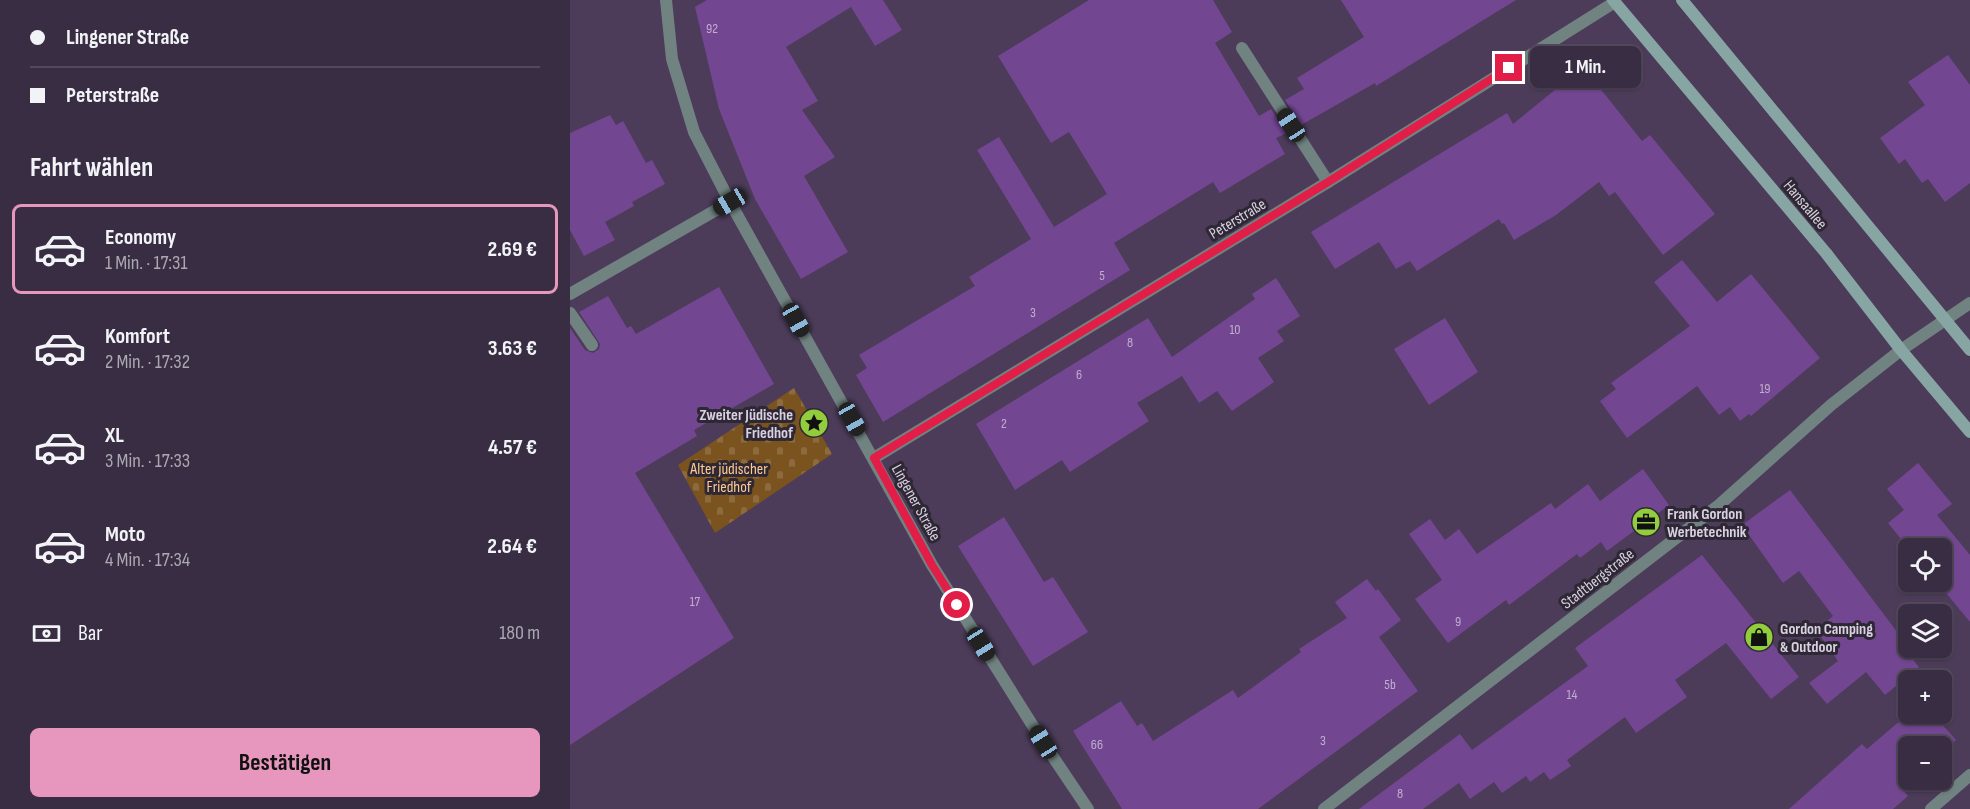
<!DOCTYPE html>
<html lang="de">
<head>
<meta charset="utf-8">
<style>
  body { margin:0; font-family:"Sofia Sans Condensed",sans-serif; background:#44394e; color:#f1f3f6; height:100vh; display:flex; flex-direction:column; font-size:22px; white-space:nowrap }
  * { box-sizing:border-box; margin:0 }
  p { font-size:20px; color:#aba8b2 }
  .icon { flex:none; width:33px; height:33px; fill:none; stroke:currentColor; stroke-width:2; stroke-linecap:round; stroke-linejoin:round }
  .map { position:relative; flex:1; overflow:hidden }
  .panel { display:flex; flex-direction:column; background:#392d43; width:570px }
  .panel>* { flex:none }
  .guide { display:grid; align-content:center; height:132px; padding:0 30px; background:#392d43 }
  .controls { position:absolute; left:1328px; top:538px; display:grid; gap:12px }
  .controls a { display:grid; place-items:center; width:54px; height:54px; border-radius:9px; background:#392d43; box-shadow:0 2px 4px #0004,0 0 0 2px #53495c; font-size:30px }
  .end { position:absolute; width:27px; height:27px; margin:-14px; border:8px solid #e11d48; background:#fff; box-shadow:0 0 0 3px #fff }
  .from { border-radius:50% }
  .bubble { position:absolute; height:42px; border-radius:9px; background:#392d43; box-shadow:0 2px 4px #0004,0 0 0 2px #53495c; font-size:20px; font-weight:700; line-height:42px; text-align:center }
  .car { position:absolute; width:18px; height:36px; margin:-18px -9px; border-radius:8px; box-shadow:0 0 4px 2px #0007; background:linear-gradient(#222 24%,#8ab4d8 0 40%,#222 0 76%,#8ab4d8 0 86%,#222 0) }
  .guide b { display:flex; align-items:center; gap:21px; height:57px; font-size:22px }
  .guide b+b { border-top:2px solid #53495c }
  .guide i { width:15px; height:15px; background:#f1f3f6 }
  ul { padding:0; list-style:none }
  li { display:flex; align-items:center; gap:18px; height:90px; margin:0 12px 9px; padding:0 18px; border:3px solid transparent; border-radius:9px }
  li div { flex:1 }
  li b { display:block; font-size:22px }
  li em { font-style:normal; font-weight:700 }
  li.on { border-color:#e797bd }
  li>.icon { width:54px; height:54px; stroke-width:1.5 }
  h2 { padding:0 30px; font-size:27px; line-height:72px }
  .pay { display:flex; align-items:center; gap:15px; height:66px; padding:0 30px; font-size:22px }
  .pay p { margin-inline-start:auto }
  .primary-button { display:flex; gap:12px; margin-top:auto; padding:12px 30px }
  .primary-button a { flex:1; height:69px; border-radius:9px; background:#e797bd; color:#111; font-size:24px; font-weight:700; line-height:69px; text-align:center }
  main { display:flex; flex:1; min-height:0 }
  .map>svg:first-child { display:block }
  .cemetery { fill:url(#cemetery-stones) }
  .building { fill:#734692 }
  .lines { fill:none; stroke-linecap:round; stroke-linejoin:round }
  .lane { stroke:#708381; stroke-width:12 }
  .street { stroke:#708381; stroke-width:12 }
  .secondary { stroke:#87a6a3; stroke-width:12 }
  .route { stroke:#e11d48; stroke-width:8 }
  .labels { text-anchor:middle; stroke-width:6; stroke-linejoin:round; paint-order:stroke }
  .number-label { font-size:14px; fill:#c0aecd }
  .street-label { font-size:16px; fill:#d9d0e1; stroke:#2e2734 }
  .poi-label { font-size:16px; font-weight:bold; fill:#d9d0e1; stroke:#2e2734; text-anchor:start }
  .park-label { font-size:16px; fill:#fecb91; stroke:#2e2734 }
</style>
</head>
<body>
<main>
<section class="panel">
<div class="guide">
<b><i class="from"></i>Lingener Straße</b>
<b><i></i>Peterstraße</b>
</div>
<h2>Fahrt wählen</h2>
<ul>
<li class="on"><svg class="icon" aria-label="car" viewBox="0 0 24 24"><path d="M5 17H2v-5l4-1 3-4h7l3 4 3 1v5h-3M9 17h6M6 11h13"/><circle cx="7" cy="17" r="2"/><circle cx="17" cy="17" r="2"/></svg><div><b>Economy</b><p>1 Min. · 17:31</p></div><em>2.69 €</em></li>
<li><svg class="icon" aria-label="car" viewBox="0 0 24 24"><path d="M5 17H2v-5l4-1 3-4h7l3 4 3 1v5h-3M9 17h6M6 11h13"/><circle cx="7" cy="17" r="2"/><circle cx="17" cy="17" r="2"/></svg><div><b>Komfort</b><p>2 Min. · 17:32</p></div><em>3.63 €</em></li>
<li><svg class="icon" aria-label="car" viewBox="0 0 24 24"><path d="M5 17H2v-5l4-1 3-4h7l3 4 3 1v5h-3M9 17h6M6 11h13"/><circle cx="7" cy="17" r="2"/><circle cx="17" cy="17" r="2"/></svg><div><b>XL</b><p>3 Min. · 17:33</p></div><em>4.57 €</em></li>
<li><svg class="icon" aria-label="car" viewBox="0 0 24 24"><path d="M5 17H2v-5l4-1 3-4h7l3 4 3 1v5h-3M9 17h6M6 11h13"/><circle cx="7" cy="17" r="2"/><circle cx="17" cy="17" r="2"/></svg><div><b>Moto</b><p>4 Min. · 17:34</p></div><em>2.64 €</em></li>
</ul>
<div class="pay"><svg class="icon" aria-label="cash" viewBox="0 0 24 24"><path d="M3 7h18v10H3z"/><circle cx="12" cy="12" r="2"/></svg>Bar<p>180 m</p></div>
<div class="primary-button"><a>Bestätigen</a></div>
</section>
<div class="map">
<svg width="1400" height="809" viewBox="0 0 1400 809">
  <defs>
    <pattern id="cemetery-stones" width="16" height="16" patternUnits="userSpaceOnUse" patternTransform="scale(1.5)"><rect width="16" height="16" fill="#7b531e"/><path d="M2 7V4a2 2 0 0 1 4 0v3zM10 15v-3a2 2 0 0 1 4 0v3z" fill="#8d6b3e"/></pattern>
  </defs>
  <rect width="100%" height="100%" fill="#4c3c59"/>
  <!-- cemetery -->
  <path class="cemetery" d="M224,388L262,454L145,533L108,465Z"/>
  <!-- building -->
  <g class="building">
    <path d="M137,0H313L332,30L305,46L281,7L216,47L248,101L232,110L265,157L234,176L278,252L231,279L185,199L149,109L125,7Z"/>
    <path d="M519,0H643L662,32L645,43L689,116L701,109L717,133L706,138L715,154L650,193L643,182L544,243L560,270L313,422L286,375L297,368L289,355L405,286L399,277L461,239L407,150L429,137L484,227L537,194L499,132L481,143L428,56Z"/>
    <path d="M771,0H946L806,86L805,83L731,125L715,100L734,89L727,78L794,37Z"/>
    <path d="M1378,55L1400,85V183L1375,202L1358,179L1352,183L1335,159L1329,164L1310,138L1355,105L1338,82Z"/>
    <path d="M1013,67L1072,141L1080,135L1145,214L1093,255L1045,192L1039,196L1029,182L986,215L944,240L934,223L932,224L929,219L847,271L840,261L826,269L809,242L765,269L741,232L937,113L943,124Z"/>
    <path d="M40,115L46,125L53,121L76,163L82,160L95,184L62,202L64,206L35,222L45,240L14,256L0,230V133Z"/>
    <path d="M1112,260L1147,302L1181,274L1250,358L1181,416L1179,414L1170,421L1160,407L1149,415L1127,386L1057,438L1030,401L1046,389L1041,383L1120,326L1084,282Z"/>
    <path d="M706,278L730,316L707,331L714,341L688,358L704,382L662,411L647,391L629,403L612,376L567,403L579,421L500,472L492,460L445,490L406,424L578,318L602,357L685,299L682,294Z"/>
    <path d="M149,287L204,384L124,430L127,436L65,473L164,638L0,745V328L15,350L23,353L29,349L30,344L9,312L38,296L57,328L61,326L66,334Z"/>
    <path d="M875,318L908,372L859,405L824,349Z"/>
    <path d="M1348,463L1382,504L1367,515L1400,555V622L1367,582H1371V549H1339L1318,523L1334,510L1317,489Z"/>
    <path d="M1073,469L1099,505L1037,551L1031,542L1010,558L1007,554L939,605L936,600L878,643L845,599L872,580L839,534L860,519L875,540L889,529L907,554L981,503L985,509L1018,484L1030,501Z"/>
    <path d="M1220,490L1334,641L1330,644L1349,667L1315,695L1296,672L1257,704L1239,683L1268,661L1246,630L1263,616L1229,571L1213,583L1172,525Z"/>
    <path d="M434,517L474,582L483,577L518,632L463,666L388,546Z"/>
    <path d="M1132,555L1229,677L1201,699L1156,643L1105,680L1117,697L1066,733L1055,717L997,760L1001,766L980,780L974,772L960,782L956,776L932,793L924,782L900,799L889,783L853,809H789L890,734L902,750L1018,666L1005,648Z"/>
    <path d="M797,579L806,591L808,589L831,620L809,637L848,691L688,809H552L503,731L551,701L567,726L572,723L583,741L663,690L668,698L731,652L729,649L777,618L765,602Z"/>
    <path d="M1338,714H1363L1386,740L1371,754V747H1338V780H1341L1331,788L1338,796L1323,809H1219L1292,744L1297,749Z"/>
  </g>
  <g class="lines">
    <!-- lane -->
    <g class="lane">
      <path d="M672,48L758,182"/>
      <path d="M0,294L160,202"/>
    </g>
    <!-- street -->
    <g class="street">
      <path d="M96,0L102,59L124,132L160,202L362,565L473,742L518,809"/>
      <path d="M0,313L22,345"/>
      <path d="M304,458L758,182L1045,2"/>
      <path d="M754,809L1149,505L1261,405L1331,350L1400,303"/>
      <path d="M1361,809L1400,775"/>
    </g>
    <!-- secondary -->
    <g class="secondary">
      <path d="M1043,0L1256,253L1331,350L1400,432"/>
      <path d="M1112,0L1400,350"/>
    </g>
  </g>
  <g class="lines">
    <!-- route -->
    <path class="route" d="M387,605L362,565L304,458L758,182L939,68"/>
  </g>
  <!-- icons -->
  <defs>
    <g id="sight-disc" transform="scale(1.5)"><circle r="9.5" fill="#92cd3e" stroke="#2e2734"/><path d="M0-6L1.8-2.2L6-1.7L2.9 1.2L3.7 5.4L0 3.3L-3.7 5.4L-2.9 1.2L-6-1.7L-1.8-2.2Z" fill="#111"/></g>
    <g id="office-disc" transform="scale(1.5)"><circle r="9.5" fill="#92cd3e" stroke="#2e2734"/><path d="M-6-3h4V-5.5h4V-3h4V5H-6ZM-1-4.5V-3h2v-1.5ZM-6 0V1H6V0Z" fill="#111"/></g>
    <g id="shop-disc" transform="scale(1.5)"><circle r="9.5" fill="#92cd3e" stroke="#2e2734"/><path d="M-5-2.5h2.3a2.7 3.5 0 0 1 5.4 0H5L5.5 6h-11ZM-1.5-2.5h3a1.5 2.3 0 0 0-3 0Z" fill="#111"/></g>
  </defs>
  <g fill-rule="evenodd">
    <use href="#sight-disc" x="244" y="423"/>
    <use href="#office-disc" x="1076" y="522"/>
    <use href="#shop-disc" x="1189" y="637"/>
  </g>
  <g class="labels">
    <!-- number labels -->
    <g class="number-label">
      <text x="142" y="33">92</text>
      <text x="532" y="280">5</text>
      <text x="463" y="317">3</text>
      <text x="665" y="334">10</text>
      <text x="560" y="347">8</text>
      <text x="509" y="379">6</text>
      <text x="1195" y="393">19</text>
      <text x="434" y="428">2</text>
      <text x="125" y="606">17</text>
      <text x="888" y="626">9</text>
      <text x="820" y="689">5b</text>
      <text x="1002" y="699">14</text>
      <text x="753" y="745">3</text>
      <text x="527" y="749">66</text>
      <text x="830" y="798">8</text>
    </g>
    <!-- street labels -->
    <g class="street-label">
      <text transform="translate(1236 204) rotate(50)" y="6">Hansaallee</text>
      <text transform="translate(667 218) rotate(-31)" y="6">Peterstraße</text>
      <text transform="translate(347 502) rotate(61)" y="6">Lingener Straße</text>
      <text transform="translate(1027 578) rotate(-38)" y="6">Stadtbergstraße</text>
    </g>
    <!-- poi labels -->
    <g class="poi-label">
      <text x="223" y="420" text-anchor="end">Zweiter Jüdische<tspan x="223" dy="18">Friedhof</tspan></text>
      <text x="1097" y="519">Frank Gordon<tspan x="1097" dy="18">Werbetechnik</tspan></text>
      <text x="1210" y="634">Gordon Camping<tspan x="1210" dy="18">&amp; Outdoor</tspan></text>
    </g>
    <!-- park labels -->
    <g class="park-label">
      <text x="159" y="474">Alter jüdischer<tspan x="159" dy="18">Friedhof</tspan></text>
    </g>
  </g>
</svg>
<div class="controls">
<a><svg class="icon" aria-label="locate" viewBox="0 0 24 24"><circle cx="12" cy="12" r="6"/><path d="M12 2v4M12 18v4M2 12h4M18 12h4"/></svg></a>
<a><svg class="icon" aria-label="layers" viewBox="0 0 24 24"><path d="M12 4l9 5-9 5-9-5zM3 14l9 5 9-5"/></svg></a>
<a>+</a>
<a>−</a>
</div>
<i class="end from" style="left:387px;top:605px"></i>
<i class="end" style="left:939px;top:68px"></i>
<div class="bubble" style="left:960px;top:46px;width:111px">1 Min.</div>
<i class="car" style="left:721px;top:125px;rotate:327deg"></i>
<i class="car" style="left:160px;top:202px;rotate:240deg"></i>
<i class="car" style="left:226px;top:320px;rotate:151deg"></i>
<i class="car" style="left:282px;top:419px;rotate:151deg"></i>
<i class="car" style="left:411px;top:644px;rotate:148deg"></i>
<i class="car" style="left:473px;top:742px;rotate:328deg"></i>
</div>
</main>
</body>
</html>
